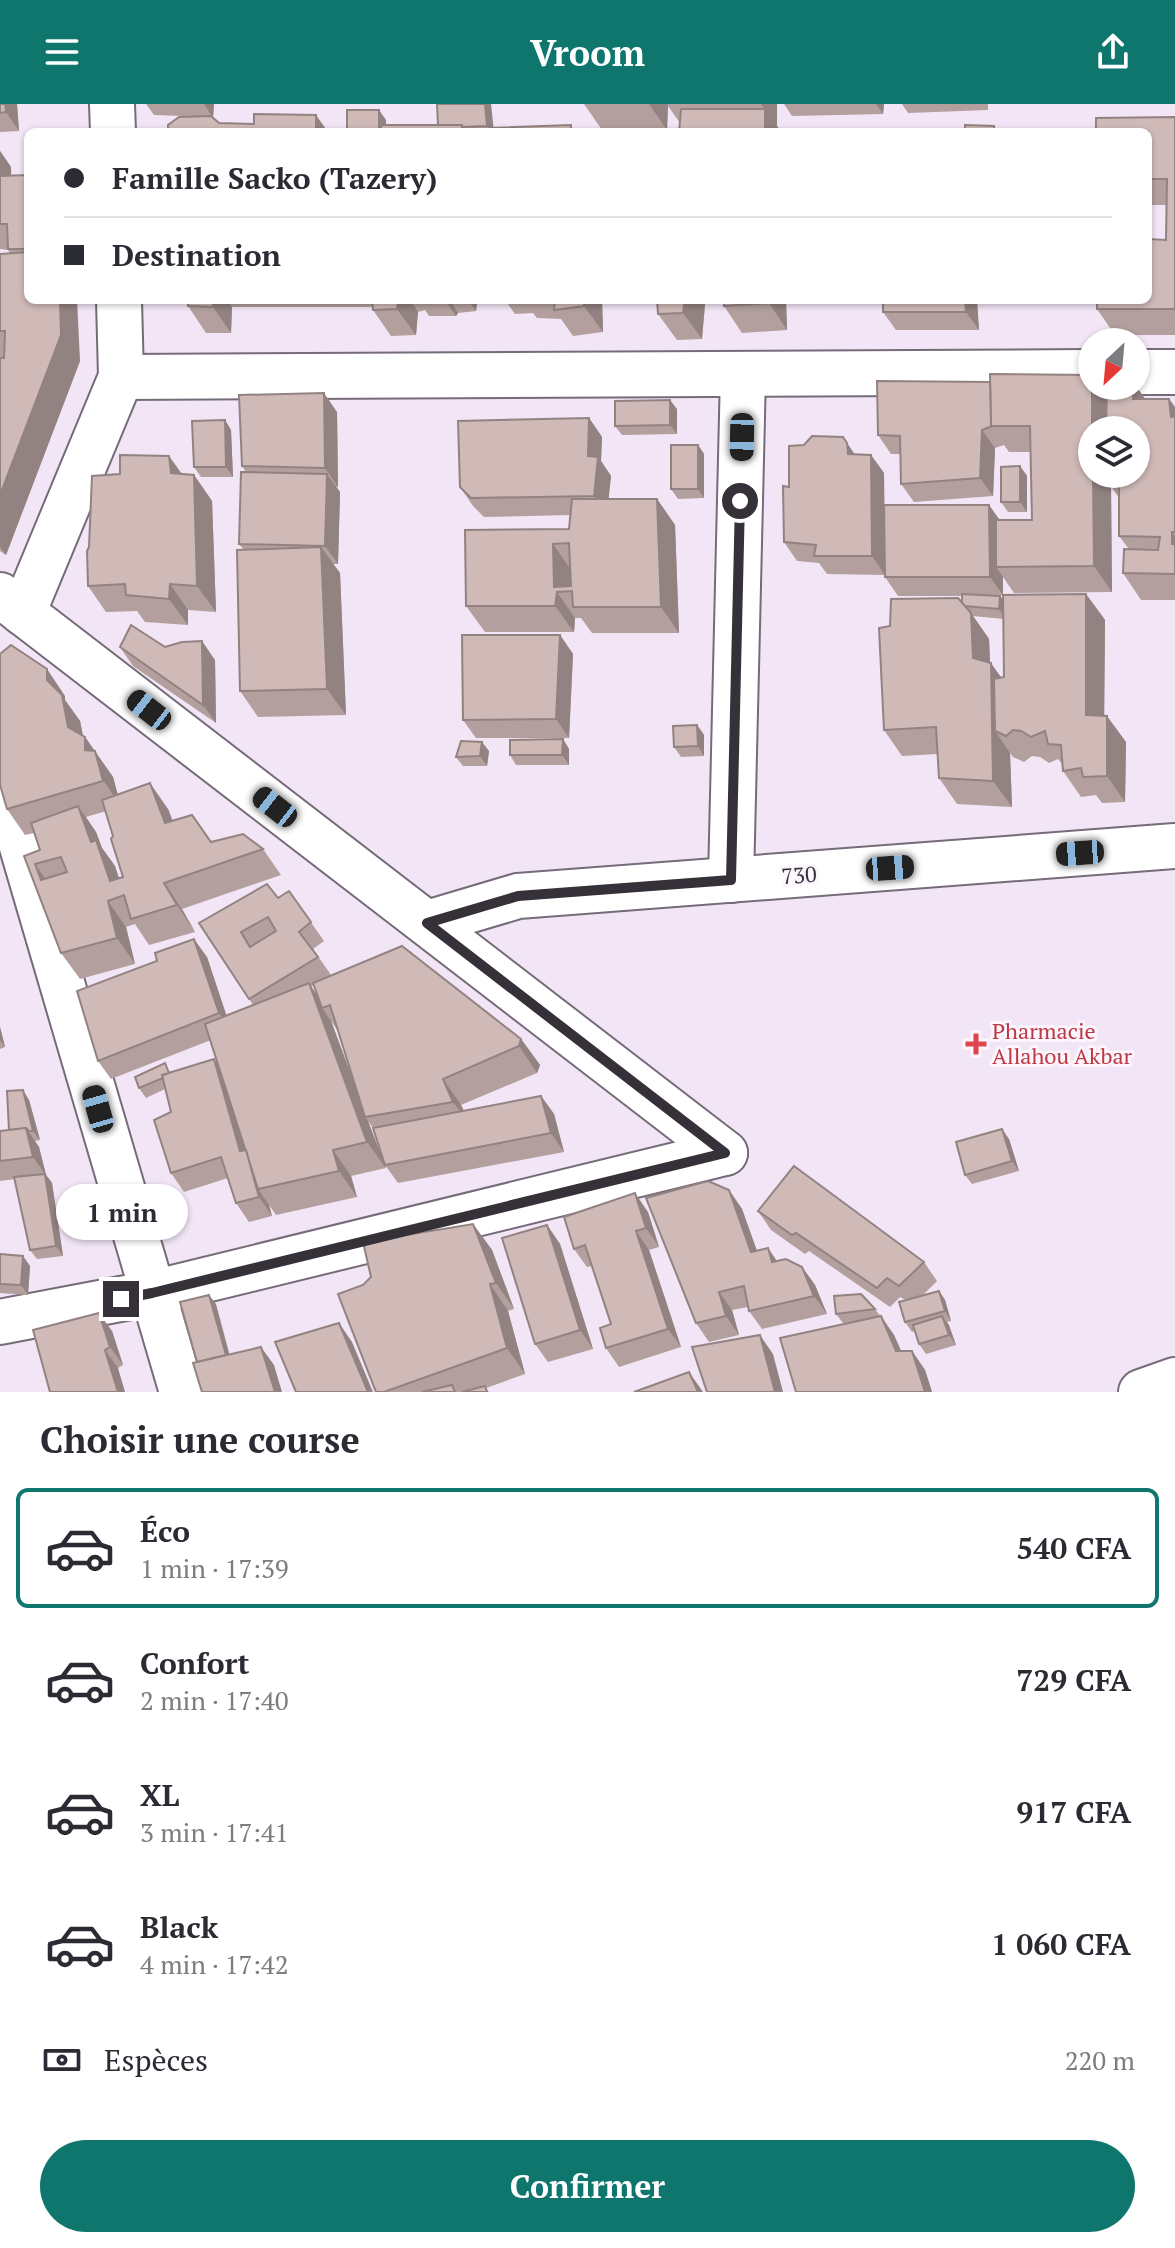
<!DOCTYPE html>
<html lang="fr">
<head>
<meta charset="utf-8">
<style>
  body { margin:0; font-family:"PT Serif",serif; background:#f2f2f3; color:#2b2b33; height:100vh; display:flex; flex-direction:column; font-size:30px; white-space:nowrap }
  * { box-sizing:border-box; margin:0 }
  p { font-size:26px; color:#7c7c81 }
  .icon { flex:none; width:44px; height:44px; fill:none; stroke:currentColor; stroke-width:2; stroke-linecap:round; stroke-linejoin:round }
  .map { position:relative; height:1288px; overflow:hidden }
  .side { display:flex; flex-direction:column; background:#fff; flex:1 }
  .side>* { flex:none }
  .hud { position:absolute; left:24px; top:24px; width:1128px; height:176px; border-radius:12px; box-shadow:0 2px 6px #0004; display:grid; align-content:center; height:176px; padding:0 40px; background:#fff }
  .needle { width:52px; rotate:206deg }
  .buttons { position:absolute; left:1078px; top:224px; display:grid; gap:16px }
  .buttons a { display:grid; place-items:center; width:72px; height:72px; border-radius:50%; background:#fff; box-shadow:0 2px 6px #0004; font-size:40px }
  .end { position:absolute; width:36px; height:36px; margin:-18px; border:10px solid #363138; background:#fff; box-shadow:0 0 0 4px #fff }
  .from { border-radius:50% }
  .bubble { position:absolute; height:56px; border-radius:28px; background:#fff; box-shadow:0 2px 6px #0004; font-size:26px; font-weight:800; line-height:56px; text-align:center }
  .car { position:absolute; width:24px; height:48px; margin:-24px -12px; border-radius:10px; box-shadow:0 0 6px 2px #0007; background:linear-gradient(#222 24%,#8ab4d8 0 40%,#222 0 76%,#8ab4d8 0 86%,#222 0) }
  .hud b { display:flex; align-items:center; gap:28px; height:76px; font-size:30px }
  .hud b+b { border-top:2px solid #e1e1e2 }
  .hud i { width:20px; height:20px; background:#2b2b33 }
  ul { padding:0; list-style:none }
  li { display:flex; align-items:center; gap:24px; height:120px; margin:0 16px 12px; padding:0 24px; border:4px solid transparent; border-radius:12px }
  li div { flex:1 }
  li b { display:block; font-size:30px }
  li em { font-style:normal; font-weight:800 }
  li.active { border-color:#0f766e }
  li>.icon { width:72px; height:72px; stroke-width:1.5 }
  h2 { padding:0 40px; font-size:36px; line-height:96px }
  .pay { display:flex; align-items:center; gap:20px; height:88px; padding:0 40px; font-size:30px }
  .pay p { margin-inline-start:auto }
  .cta { display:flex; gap:16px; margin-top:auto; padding:16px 40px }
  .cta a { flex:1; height:92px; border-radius:48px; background:#0f766e; color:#fff; font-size:32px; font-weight:800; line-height:92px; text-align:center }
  header { display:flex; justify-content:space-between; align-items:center; height:104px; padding:0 40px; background:#0f766e; color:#fff; font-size:36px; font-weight:800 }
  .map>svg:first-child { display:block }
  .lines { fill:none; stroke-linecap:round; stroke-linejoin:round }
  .minor-casing { stroke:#766b79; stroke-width:48 }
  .minor { stroke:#fff; stroke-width:44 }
  .wall { fill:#b3a09e; fill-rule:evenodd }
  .shaded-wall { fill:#928281 }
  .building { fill:#d0bab8; stroke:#928281; stroke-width:2; fill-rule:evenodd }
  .route { stroke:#363138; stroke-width:10 }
  .health-dot { fill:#e0444e; stroke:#fcf5fe; stroke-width:3 }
  .labels { text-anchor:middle; stroke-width:6; stroke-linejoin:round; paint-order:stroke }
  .street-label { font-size:22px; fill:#363138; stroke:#fcf5fe }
  .health-label { font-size:22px; fill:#be3a42; stroke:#fcf5fe; text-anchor:start }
</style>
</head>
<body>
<header><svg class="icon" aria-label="menu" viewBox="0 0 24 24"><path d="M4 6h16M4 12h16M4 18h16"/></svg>Vroom<svg class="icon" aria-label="share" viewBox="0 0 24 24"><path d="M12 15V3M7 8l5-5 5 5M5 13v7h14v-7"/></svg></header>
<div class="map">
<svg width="1175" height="1288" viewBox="0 0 1175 1288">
  <rect width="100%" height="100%" fill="#f2e5f5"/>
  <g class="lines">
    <!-- minor casing -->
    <g class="minor-casing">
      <g id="minor">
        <path d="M112,0L113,28"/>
        <path d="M1136,268H1175"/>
        <path d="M121,273L1092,268"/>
        <path d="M0,491L725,1049"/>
        <path d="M23,509L121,273L119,196"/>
        <path d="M0,668L182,1288"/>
        <path d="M731,776L743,270"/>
        <path d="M427,819L518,792L1175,742"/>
        <path d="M0,1218L152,1189L725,1049"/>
        <path d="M1141,1288L1175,1276"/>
      </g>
    </g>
    <!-- minor -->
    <use href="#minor" class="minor"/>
  </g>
  <!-- wall -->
  <g class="wall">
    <path d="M0,0H17L19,27L0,28Z"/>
    <path d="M146,0H214L213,13L219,19L328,28H168L182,12L154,11Z"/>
    <path d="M437,0L493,24L576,28H347L386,16V21H438Z"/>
    <path d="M584,0H777V22L781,28H765L680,19L668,2L667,26H602Z"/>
    <path d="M784,0H884L883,10L792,12Z"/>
    <path d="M902,0H988V6L908,9Z"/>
    <path d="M1175,13V231H1115L1097,205L1148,196V28ZM1150,101H1167L1166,136L1149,135Z"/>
    <path d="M0,47L11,63V72L28,71V196L80,257L6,451L0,447V254H4V253H0V150H11L8,146L0,145Z"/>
    <path d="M188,196H485L477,198L476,207L458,209L456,212H429L425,206L418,208L416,231L391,232L373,206L372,203H232L231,229H206L188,202Z"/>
    <path d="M505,196H602L603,228L573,232L561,215L537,214L533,209L515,210Z"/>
    <path d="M657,196H786L787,226L742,229L724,202V199L705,200L702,235L677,236L658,210Z"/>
    <path d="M977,196L979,226H896L883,208Z"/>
    <path d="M1136,282L1145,295H1169L1175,303V496H1141L1123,469L1129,445L1119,432V394L1111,382L1112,488L1014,489L1003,473V491H990L1000,492L1004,497L1086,490L1105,516L1104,612L1126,638L1125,698L1102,699L1096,691L1081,693L1063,667V661L1058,655L1049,659L1040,653L1032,652L1024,658L1013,653L1010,649L1012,703L957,700L939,674L937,650L902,652L884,626L890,522L962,499V492H898L885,473L1000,416H1032L1031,348H1009L1004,341L995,344L993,392L914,398L901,380V350H891L878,331L1106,292ZM973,512L1004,515V573H1001L990,559L989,535Z"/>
    <path d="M677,305V330L622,331L615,322Z"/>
    <path d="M337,308L338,383H336L340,388L338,460H333L340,469L346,611L258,613L240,587L244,446L239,440L246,368L242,362Z"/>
    <path d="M589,314L602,333L601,357L611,372L608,395H657L675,421L679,529H592L581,514H575L574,528H485L466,502L569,425L571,411L484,413L473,402L460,383Z"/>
    <path d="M225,316L231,326L233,373H201L194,363Z"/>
    <path d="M698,341L704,350V394L678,395L671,385Z"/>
    <path d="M855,350L871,351L884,369L885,471L827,470L819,459L797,457L784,438L789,383Z"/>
    <path d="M169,352L182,370L194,371L212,397L216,508L188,506V521L145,518L137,507L106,508L88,482L120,370Z"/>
    <path d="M1020,362L1027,372V408H1008L1001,398Z"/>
    <path d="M560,531L573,550L569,634H476L463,616Z"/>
    <path d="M120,543H165L215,556L216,619L133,562Z"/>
    <path d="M65,592V596L80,617L83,631L85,633L113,673L118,691L168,705L173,717L211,738L263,745L281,771L182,805L195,828L149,841L135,820L126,823L135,860L80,875L61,849L24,752L40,746L34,729L25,731L7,705ZM106,707L123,773L119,774L115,762L102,744L96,728L86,713Z"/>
    <path d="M697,621L704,631V652L681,653L674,643Z"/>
    <path d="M563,635L569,645V661H516L510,651Z"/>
    <path d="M489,647L487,662H463L456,653Z"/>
    <path d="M289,787L324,837L313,845L331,871L521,935L540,961L537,969L461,1001L464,1007L541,992L554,1010L564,1048L398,1079L385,1061L373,1024L368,1017L386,1064L351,1072L357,1093L276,1111L269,1101L272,1112L249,1118L236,1099L228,1074L184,1088L171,1069V1008L165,985L146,994L139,984L172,968L219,963L211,936L111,975L98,957L157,857L207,853L226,911L253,901L199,819L278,794ZM314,881L318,893L311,883ZM331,917L338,927L357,987Z"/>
    <path d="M0,923L5,943L0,945Z"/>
    <path d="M29,996L40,1036L35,1037L39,1043L46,1071L52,1079L63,1152L37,1155L30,1146L15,1075L0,1077V1027L9,1026Z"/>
    <path d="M1009,1035L1019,1067L972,1080L965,1071Z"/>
    <path d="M729,1086L742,1105L757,1147L777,1157L802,1163L815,1181L827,1210L762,1225L749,1207L748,1203L732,1206L739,1231L709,1238L696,1219Z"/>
    <path d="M758,1107L924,1158L937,1177L922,1192L939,1187L945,1196L951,1217L947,1218L956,1241L926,1250L919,1240L915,1227L912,1228L905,1218L906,1196L900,1193L890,1203L809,1147L805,1150L771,1126Z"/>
    <path d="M648,1108L659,1143L649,1146L681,1243L619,1263L606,1244L611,1220L592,1162L587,1163L574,1145Z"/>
    <path d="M473,1120L492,1146L514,1205L508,1207L525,1270L486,1284L489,1288H376L363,1181Z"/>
    <path d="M547,1121L560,1140L593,1245L548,1258L535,1240Z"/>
    <path d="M0,1150L30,1162L28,1191L0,1189Z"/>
    <path d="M875,1205L894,1231L901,1247H912L925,1266L932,1288H796L855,1218L843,1219L836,1210Z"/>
    <path d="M112,1227L123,1261L118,1264L50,1288Z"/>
  </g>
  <!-- shaded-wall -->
  <g class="shaded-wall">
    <path d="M5,0H17L19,27L6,8Z"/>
    <path d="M204,0H214L213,14Z"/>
    <path d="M485,0H491L494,28H491L487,22Z"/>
    <path d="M649,0H667L668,2L667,26Z"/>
    <path d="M761,0H777V22L781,28H765V6Z"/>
    <path d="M876,0H884L883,10Z"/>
    <path d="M379,6L386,16V28H379Z"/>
    <path d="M316,11L328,28H316Z"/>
    <path d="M0,47L11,63L12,99L0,81Z"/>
    <path d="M1148,98L1150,101L1148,161Z"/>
    <path d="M60,196H77L80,257L6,451L0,443V391Z"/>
    <path d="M213,196H227L232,203L231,229L213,203Z"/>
    <path d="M398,196H410L418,208L416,231L397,205Z"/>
    <path d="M445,196H450L458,209L456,212Z"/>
    <path d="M468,196H476L477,198L476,207Z"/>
    <path d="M584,196H602L603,228L584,202Z"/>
    <path d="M685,196H703L705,200L702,235L683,209Z"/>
    <path d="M768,196H786L787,226L769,199Z"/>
    <path d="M965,196H977L979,226L966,208Z"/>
    <path d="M1092,282H1099L1110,297V326H1092Z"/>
    <path d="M1133,282H1136L1151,303L1133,295Z"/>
    <path d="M324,289L337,308L338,383L325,364Z"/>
    <path d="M1169,295L1175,303V318L1171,313Z"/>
    <path d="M670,296L677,305V330L670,321Z"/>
    <path d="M589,314L602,333L601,357L611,372L607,411L594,392L588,352Z"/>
    <path d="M225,316L231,326L233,373L226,363Z"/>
    <path d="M982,326L995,344L993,392L980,374Z"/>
    <path d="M847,339L860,358L848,350Z"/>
    <path d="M698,341L704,350V394L698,385Z"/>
    <path d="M871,351L884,369L885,471L872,452Z"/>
    <path d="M169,352L187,378L171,369Z"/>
    <path d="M1020,362L1027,372V408L1020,398Z"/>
    <path d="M327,370L340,388L338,460L325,442Z"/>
    <path d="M1093,370H1111L1105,374L1111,382L1112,488L1094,462Z"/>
    <path d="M194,371L212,397L216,508L197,482Z"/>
    <path d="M657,395L675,421L679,529L661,503Z"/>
    <path d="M989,401L1002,419L996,463L1003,473V491L990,473Z"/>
    <path d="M1172,428L1175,432V444L1172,440Z"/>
    <path d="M553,440L571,466L572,487L554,483Z"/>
    <path d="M321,443L340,469L346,611L327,585Z"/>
    <path d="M170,480L188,506V521L169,495Z"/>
    <path d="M557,488L575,514L574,528L555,502Z"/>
    <path d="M1086,490L1105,516L1104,637L1086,611Z"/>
    <path d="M1000,492L1007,502L1006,515L999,505Z"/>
    <path d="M971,509L989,535L991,580L973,554Z"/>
    <path d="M560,531L573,550L569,634L556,615Z"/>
    <path d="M202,537L215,556L216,619L203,601Z"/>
    <path d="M991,559L1009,585L995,627L1010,649L1012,703L993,677Z"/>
    <path d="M47,565L65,592V596L80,617L85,644V633L113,673L121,703L68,623L47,576Z"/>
    <path d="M1107,612L1126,638L1125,698L1107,672Z"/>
    <path d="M697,621L704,631V652L698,642Z"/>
    <path d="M563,635L569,645V661L562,651Z"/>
    <path d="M482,638L489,647L487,662L480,652Z"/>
    <path d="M150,679L168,705L183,746L165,719Z"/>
    <path d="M78,702L96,728L102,744L115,762L124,791L110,777L91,738Z"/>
    <path d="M35,760L53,786L41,776Z"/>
    <path d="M164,779L182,805L195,828L177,801Z"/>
    <path d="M108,797L126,823L135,860L117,834Z"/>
    <path d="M194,835L207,853L232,928L219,909Z"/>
    <path d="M309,879L325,903L322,904L331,917L367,1013H365L368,1017L386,1064L367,1038Z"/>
    <path d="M0,923L5,943L0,936Z"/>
    <path d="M521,935L540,961L537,969L519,942Z"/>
    <path d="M214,955L227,974L258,1085L269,1101L272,1112L259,1093L240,1047Z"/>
    <path d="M443,975L461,1001L472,1024L453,998Z"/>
    <path d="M23,986L29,996L40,1036L33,1027Z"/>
    <path d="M541,992L554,1010L564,1048L551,1029Z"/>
    <path d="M26,1024L39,1043L46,1071L52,1079L63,1152L56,1142L45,1070L33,1053Z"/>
    <path d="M1002,1025L1009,1035L1019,1067L1012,1057Z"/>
    <path d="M333,1046L351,1072L357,1093L339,1067Z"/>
    <path d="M729,1086L742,1105L764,1167L751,1148Z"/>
    <path d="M635,1089L648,1108L659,1143L646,1124Z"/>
    <path d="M473,1120L492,1146L514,1205L496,1179Z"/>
    <path d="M547,1121L560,1140L593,1245L580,1226Z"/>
    <path d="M636,1127L649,1146L681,1243L668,1225Z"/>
    <path d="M768,1144L781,1163L772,1158Z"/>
    <path d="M23,1152L30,1162L28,1191L21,1181Z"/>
    <path d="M802,1163L815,1181L827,1210L814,1192Z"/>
    <path d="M490,1180L508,1207L525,1270L507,1244Z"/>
    <path d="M939,1187L945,1196L951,1217L945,1207Z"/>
    <path d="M719,1188L732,1206L739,1231L726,1212Z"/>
    <path d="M209,1191L216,1200L233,1264L226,1255Z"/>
    <path d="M99,1209L112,1227L123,1261L110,1243Z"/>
    <path d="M881,1212L894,1231L909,1265L896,1247Z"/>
    <path d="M942,1212L949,1221L956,1241L949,1231Z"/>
    <path d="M339,1219L352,1238L373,1288H368Z"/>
    <path d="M760,1231L773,1250L783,1288H775Z"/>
    <path d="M261,1243L274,1261L282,1288H275Z"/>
    <path d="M105,1246L118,1264L125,1288H118Z"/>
    <path d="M912,1247L925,1266L932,1288H925Z"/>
    <path d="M689,1268L703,1288H698Z"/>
  </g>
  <!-- building -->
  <g class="building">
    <path d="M0,0H5L6,8L0,9Z"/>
    <path d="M437,0H485L487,22L462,23V21H438Z"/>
    <path d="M681,5H765V28H679Z"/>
    <rect x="347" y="6" width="32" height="22"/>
    <path d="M254,10L316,11V28H168V21L179,13L211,12L219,19L254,20Z"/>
    <path d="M1175,13V205H1097V196H1148V135L1166,136L1167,75H1148V28H1096V14Z"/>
    <rect x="381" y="21" width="81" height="7"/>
    <path d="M571,21V28H490V24Z"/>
    <path d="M965,21L994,22V28H965Z"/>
    <path d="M28,71V145H8L7,120H0V72Z"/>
    <path d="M28,148V196H60L61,231L0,391V254H4L5,227H0V150Z"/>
    <path d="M188,196H213V203L188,202Z"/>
    <path d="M372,196H398L397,205L373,206Z"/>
    <path d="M555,196H584V202L554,206Z"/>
    <path d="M657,196H685L683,209L658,210Z"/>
    <path d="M724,196H768L769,199L724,202Z"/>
    <path d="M883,196H965L966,208H883Z"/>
    <path d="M990,270L1092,271V370H1093L1094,462L996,463V416H1032L1030,322H991Z"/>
    <path d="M877,277L990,278L991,322H992L982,326L980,374L901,380L900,332L878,331Z"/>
    <path d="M1107,282H1133V295H1169L1171,313L1175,312V428H1172V440H1175V470L1123,469L1124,445L1158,446L1160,433L1119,432V376L1105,374V370H1136V326H1106Z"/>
    <path d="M324,289L325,364L242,362L239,291Z"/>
    <path d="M670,296V321L615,322V297Z"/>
    <path d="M589,314L588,352L598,353L594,392L471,394L460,383L458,317Z"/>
    <path d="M225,316L226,363H194L192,317Z"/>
    <path d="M812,332L843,333L847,339L848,350L871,351L872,452H814L816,441L784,438L783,382L789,383V342L804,341Z"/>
    <rect x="671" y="341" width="27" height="44"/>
    <path d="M120,351L169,352L171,369L194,371L197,482L170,480L169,495L126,491L125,480L88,482L87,447L89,443L92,372L120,370Z"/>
    <path d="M1020,362V398H1001V363Z"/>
    <path d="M241,368L327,370L325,442L239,440Z"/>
    <path d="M572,395H657L661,503H573L572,487L557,488L555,502H466L465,426L569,425ZM569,439L571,482L554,483L553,440Z"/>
    <path d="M884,401H989L990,473H885Z"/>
    <path d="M321,443L327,585L240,587L237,446Z"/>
    <path d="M962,490L1000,492L999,505L965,502L962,499Z"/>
    <path d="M1086,490V611L1107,612V672L1083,673L1081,664L1063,667L1061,641L1048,640L1045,627L1031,633L1021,627L1013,626L1006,632L995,627L994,575L1004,573L1003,491Z"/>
    <path d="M958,494L971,509L973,554L991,559L993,677L939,674L936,623L884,626L879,524L890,522L891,495Z"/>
    <path d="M131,521L165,543L182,538L202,537L203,601L120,543Z"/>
    <path d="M462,531H560L556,615L463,616Z"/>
    <path d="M11,541L47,565V576L62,591L68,623L85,633V646L95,647L103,677L7,705L0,681V550Z"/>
    <path d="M697,621L698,642L674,643L673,622Z"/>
    <path d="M563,635L562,651H510V636Z"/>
    <path d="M461,637L482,638L480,652L456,653Z"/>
    <path d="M150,679L165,719L192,711L211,738L243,730L263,745L164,779L177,801L131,815L124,791L108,797L117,834L61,849L24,752L40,746L31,719L78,702L91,738L96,736L110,777L123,773L111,735L113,732L102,696ZM61,753L67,768L41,776L35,760Z"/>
    <path d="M267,780L278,794L289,787L311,818L299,828L318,853L249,895L199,819ZM268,813L276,827L250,843L241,828Z"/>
    <path d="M194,835L219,909L98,957L77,887L157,857L155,849Z"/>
    <path d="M402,842L521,935L519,942L443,975L453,998L365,1013L330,901L322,904L313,879Z"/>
    <path d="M309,879L367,1038L333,1046L339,1067L258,1085L205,920Z"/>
    <path d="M214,955L240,1047L246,1046L259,1093L236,1099L221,1053L171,1069L154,1016L171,1008L162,971Z"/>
    <path d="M165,959L169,969L162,971L163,974L139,984L135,973Z"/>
    <path d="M23,986L33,1027H29L26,1024L9,1026L7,987Z"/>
    <path d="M541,992L551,1029L385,1061L373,1024Z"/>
    <path d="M26,1024L33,1053L0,1057V1027Z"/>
    <path d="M1002,1025L1012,1057L965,1071L956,1038Z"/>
    <path d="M794,1062L924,1158L899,1182L887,1174L877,1184L796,1129L792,1131L758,1107Z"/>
    <path d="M45,1070L56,1142L30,1146L14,1073Z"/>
    <path d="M708,1077L729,1086L751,1148L768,1144L772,1158L786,1155L802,1163L814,1192L749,1207L744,1182L719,1188L726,1212L696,1219L646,1094Z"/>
    <path d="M635,1089L646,1124L636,1127L668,1225L606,1244L600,1224L611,1220L585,1141L574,1145L564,1113Z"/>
    <path d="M473,1120L496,1179L490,1180L507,1244L384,1288H376L338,1190L363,1181L371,1173L363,1138Z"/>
    <path d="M547,1121L580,1226L535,1240L502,1134Z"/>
    <path d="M0,1150L23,1152L21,1181L0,1180Z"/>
    <path d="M939,1187L945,1207L905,1218L899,1198Z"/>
    <path d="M861,1190L875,1205L836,1210L834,1192Z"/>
    <path d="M209,1191L226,1251L197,1258L180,1198Z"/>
    <path d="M99,1209L110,1243L105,1246L118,1288H50L33,1226Z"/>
    <path d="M881,1212L896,1247H912L925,1288H796L780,1234Z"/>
    <path d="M942,1212L949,1231L919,1240L913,1221Z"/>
    <path d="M339,1219L368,1288H296L275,1238Z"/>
    <path d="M760,1231L775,1288H707L692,1243Z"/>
    <path d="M261,1243L275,1288H202L193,1259Z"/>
    <path d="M689,1268L698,1288H634Z"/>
    <path d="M452,1281L455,1288H422Z"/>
    <path d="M485,1282L487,1288H462Z"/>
  </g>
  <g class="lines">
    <!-- route -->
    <path class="route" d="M121,1195L152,1189L725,1049L427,819L518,792L731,776L740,397"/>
  </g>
  <!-- markers -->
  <path class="health-dot" d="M972 928h8v8h8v8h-8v8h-8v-8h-8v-8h8z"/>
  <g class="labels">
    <!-- street labels -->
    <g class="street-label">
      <text transform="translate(799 771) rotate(-4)" y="8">730</text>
    </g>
    <!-- health labels -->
    <g class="health-label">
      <text x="992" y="935">Pharmacie<tspan x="992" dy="25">Allahou Akbar</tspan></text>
    </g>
  </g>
</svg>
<div class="buttons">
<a><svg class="needle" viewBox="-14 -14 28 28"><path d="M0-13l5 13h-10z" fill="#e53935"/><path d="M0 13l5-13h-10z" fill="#7c7c81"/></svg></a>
<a><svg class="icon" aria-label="layers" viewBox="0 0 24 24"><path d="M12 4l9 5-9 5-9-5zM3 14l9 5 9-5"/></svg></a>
</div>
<i class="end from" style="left:740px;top:397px"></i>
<i class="end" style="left:121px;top:1195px"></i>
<div class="bubble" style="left:56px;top:1080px;width:132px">1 min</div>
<i class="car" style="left:742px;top:333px;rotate:181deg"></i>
<i class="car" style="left:149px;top:606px;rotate:308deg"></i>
<i class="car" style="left:275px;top:703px;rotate:308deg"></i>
<i class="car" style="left:1080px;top:749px;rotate:266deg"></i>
<i class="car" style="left:890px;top:764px;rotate:86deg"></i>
<i class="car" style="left:98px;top:1005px;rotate:344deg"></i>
<div class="hud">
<b><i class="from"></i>Famille Sacko (Tazery)</b>
<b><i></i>Destination</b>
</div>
</div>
<section class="side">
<h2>Choisir une course</h2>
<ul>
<li class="active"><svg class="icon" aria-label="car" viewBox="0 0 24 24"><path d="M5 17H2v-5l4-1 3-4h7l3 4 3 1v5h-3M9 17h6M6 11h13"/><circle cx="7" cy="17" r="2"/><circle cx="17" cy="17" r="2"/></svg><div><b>Éco</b><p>1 min · 17:39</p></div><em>540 CFA</em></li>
<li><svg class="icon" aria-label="car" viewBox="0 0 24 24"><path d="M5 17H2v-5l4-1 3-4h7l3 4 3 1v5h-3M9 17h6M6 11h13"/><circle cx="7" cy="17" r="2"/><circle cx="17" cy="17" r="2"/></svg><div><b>Confort</b><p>2 min · 17:40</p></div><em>729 CFA</em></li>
<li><svg class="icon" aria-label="car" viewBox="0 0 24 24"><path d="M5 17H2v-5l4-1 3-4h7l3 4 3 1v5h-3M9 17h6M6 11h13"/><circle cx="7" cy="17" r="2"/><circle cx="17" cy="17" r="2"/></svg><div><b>XL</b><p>3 min · 17:41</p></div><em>917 CFA</em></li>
<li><svg class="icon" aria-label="car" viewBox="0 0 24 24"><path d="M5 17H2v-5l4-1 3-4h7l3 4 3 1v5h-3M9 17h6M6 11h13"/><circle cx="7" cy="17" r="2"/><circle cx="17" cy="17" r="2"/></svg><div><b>Black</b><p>4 min · 17:42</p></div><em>1 060 CFA</em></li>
</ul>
<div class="pay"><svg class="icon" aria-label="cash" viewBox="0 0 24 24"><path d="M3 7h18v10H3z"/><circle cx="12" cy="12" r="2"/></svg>Espèces<p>220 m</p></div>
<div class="cta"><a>Confirmer</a></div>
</section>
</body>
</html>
